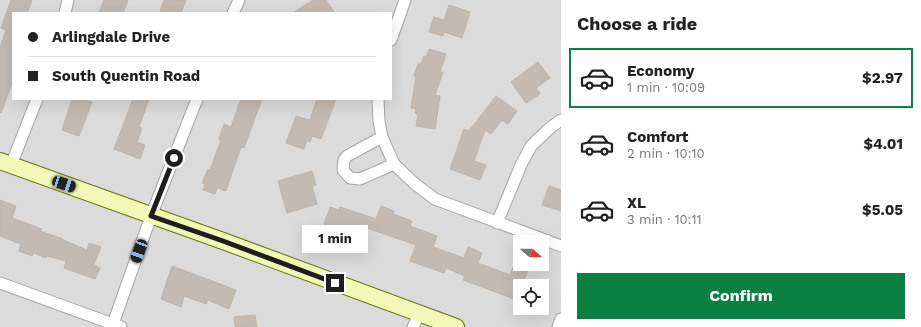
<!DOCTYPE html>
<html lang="en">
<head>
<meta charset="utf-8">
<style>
  body { margin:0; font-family:"Work Sans",sans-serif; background:#f6f6f6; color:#222; height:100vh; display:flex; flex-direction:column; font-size:15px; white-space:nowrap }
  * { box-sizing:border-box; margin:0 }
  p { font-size:13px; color:#767676 }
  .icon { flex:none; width:22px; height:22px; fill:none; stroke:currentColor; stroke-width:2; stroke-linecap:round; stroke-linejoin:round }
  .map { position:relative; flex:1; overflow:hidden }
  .side { display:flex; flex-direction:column; background:#fff; width:360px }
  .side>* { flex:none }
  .banner { position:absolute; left:12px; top:12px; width:380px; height:88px; border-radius:0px; box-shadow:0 4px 16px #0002; display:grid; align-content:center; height:88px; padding:0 16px; background:#fff }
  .needle { width:26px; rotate:110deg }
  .tools { position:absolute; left:513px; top:235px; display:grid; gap:8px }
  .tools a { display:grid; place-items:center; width:36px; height:36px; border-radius:0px; background:#fff; box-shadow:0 4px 16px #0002; font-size:20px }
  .end { position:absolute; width:18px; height:18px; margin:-9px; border:5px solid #1e1e1e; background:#fff; box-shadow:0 0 0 2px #fff }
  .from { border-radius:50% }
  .bubble { position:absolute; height:28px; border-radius:0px; background:#fff; box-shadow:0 4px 16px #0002; font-size:13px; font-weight:700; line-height:28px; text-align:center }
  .car { position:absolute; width:12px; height:24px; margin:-12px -6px; border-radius:5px; box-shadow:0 0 3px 1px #0007; background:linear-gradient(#222 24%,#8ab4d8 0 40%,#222 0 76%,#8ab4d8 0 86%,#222 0) }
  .banner b { display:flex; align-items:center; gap:14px; height:38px; font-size:15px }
  .banner b+b { border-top:1px solid #e0e0e0 }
  .banner i { width:10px; height:10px; background:#222 }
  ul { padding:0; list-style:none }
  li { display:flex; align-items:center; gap:12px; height:60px; margin:0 8px 6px; padding:0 8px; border:2px solid transparent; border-radius:0px }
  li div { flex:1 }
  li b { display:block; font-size:15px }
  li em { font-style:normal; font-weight:700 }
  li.on { border-color:#0b8043 }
  li>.icon { width:36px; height:36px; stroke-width:1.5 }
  h2 { padding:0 16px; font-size:18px; line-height:48px }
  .cta { display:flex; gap:8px; margin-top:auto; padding:8px 16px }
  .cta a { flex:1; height:46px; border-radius:0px; background:#0b8043; color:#fff; font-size:16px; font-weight:700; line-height:46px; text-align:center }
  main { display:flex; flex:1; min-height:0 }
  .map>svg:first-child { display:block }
  .residential { fill:#dcdbdb; fill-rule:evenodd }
  .building { fill:#c3bbb3; stroke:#c0b3a6 }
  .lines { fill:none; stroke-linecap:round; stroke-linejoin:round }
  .street-casing { stroke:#a5a5a5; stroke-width:13 }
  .secondary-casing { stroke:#627406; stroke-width:18 }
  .street { stroke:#fff; stroke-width:11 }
  .secondary { stroke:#f2f9b8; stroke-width:16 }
  .route { stroke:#1e1e1e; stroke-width:5 }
</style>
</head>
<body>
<main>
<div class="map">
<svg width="561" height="327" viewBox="0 0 561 327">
  <rect width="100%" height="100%" fill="#efece4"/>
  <!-- residential -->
  <path class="residential" d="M0,0H561V327H0ZM13,13H391V99H13ZM520,242H542V264H520ZM520,286H542V308H520Z"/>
  <!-- building -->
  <g class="building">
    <path d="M11,0H32L27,13H13V80L1,113L0,112V48L6,30L1,28Z"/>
    <path d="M104,0H128L123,13H99Z"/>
    <path d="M164,0H186L181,13H166L160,11Z"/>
    <path d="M313,0H326L335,13H293Z"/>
    <path d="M449,5L470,12L462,38L444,32L443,36L429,32L434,17L444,20Z"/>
    <path d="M429,49L446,54L440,72H443L435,95L440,96L435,129L416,126L418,114L415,113L416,109L411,108L416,77L414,76L418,64H421L424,56L426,57Z"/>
    <path d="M538,62L550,78L536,88L540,94L526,103L511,82Z"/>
    <path d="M496,96L517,111L508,124L502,120L491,134L485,130L474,161L486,165L480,180L450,169L464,129L469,131Z"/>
    <path d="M72,99H82L92,102L79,136L62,130Z"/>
    <path d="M133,99H149L139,127L142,128L137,142L145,145L140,159L114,149Z"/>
    <path d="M241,99H262L244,148L241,147L226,191L217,188L215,194L203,190L205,184L202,183L208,169L210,170L221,140L219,139L224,124L231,127Z"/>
    <path d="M317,99H336L321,139L312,136L310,142L307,140L304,149L286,143L296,116L310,120Z"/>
    <path d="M312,171L316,185L312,186L317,204L287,213L278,181Z"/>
    <path d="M549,186L561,190V211L542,205Z"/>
    <path d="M0,200L16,206L12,218L42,229L40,231L63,239V240L87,250L89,243L101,247L94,265L100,268L95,279L64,268L66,261L47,256L46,258L34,253L32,256L19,251L21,244L0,236Z"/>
    <path d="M381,206L394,211L393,214L412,221L410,226L437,236L433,247L464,258L468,247L482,253L478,263L510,275L514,265L528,270L522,286H520V301L463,280L465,276L446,268L444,273L410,261L416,245L361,226L360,229L350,225L347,234L337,231L338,229L324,224L330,207L339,210L340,207L376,219Z"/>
    <path d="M172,266L236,290L229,309L208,300L206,304L184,296L181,307L161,299Z"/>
    <path d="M255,315L257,327H235L234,317Z"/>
  </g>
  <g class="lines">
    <!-- street casing -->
    <g class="street-casing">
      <g id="street">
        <path d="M65,13L68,0"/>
        <path d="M233,13L239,0"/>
        <path d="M391,40L405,0"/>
        <path d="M378,99L379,121L382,137L394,164L415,184L435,199L561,246"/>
        <path d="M382,137L347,156L344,160L343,170L350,178L360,179L394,164"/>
        <path d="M11,165L37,99"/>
        <path d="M497,223L521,165L531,146L551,127L561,120"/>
        <path d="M0,283L121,327"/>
        <path d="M113,324L151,216L197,99"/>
        <path d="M413,327L419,314"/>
        <path d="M558,327L561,319"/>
      </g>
    </g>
    <!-- secondary casing -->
    <g class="secondary-casing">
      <path id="secondary" d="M0,161L223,241L456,327"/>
    </g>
    <!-- street -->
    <use href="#street" class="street"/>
    <!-- secondary -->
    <use href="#secondary" class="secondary"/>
  </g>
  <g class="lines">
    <!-- route -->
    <path class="route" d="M174,158L151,216L223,241L335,283"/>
  </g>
</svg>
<div class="tools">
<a><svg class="needle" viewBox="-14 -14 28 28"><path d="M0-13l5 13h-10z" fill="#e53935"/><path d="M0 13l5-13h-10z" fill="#767676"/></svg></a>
<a><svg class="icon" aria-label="locate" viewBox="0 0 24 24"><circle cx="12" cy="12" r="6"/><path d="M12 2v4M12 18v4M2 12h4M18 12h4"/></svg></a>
</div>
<i class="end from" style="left:174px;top:158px"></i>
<i class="end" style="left:335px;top:283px"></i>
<div class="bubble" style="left:302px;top:225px;width:66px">1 min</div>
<i class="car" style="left:64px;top:184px;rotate:109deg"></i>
<i class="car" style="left:139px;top:251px;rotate:200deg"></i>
<div class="banner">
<b><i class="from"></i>Arlingdale Drive</b>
<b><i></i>South Quentin Road</b>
</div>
</div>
<section class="side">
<h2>Choose a ride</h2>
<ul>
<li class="on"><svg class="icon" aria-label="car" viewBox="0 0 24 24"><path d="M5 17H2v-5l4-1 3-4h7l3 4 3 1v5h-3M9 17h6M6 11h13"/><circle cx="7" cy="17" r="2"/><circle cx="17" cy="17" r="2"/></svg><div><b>Economy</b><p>1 min · 10:09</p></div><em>$2.97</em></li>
<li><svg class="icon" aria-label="car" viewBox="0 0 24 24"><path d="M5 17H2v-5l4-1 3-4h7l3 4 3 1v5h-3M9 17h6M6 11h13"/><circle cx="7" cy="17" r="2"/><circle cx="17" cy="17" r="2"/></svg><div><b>Comfort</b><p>2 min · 10:10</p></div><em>$4.01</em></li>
<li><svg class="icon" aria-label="car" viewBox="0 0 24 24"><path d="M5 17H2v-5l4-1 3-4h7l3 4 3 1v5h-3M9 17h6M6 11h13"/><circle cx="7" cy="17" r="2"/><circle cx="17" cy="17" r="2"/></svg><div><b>XL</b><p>3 min · 10:11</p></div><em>$5.05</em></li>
</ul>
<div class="cta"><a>Confirm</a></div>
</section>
</main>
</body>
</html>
